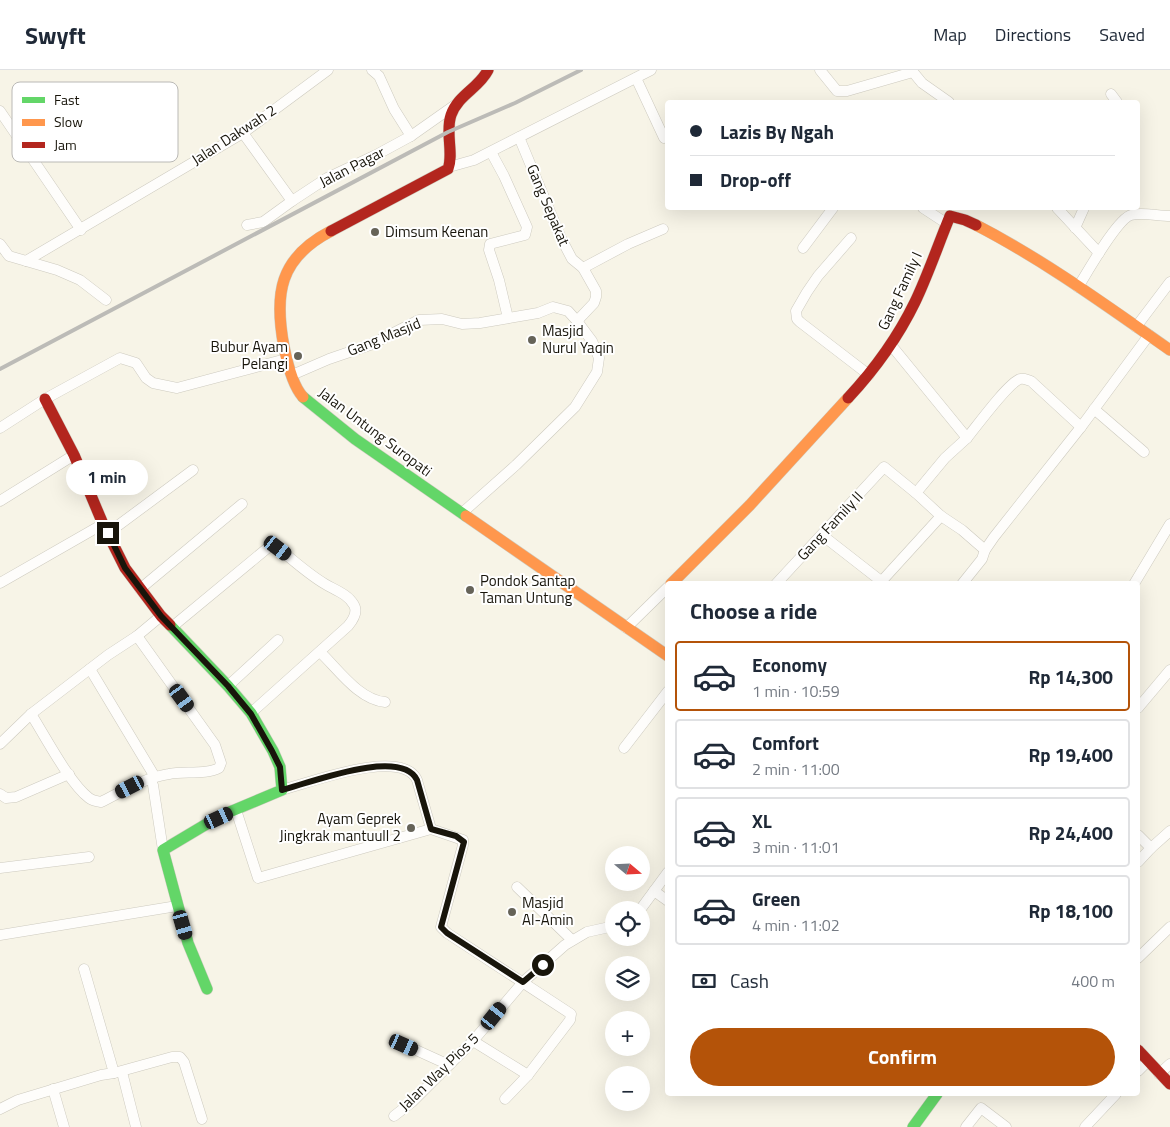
<!DOCTYPE html>
<html lang="en">
<head>
<meta charset="utf-8">
<style>
  body { margin:0; font-family:"Titillium Web",sans-serif; background:#f2f2f3; color:#1f2937; height:100vh; display:flex; flex-direction:column; font-size:19px; white-space:nowrap }
  * { box-sizing:border-box; margin:0 }
  p { font-size:16px; color:#747a83 }
  .icon { flex:none; width:28px; height:28px; fill:none; stroke:currentColor; stroke-width:2; stroke-linecap:round; stroke-linejoin:round }
  .map { position:relative; flex:1; overflow:hidden }
  .details { position:absolute; left:665px; top:511px; width:475px; height:515px; display:flex; flex-direction:column; background:#fff; border-radius:5px; box-shadow:0 5px 20px #0002 }
  .details>* { flex:none }
  .banner { position:absolute; left:665px; top:30px; width:475px; height:110px; border-radius:5px; box-shadow:0 5px 20px #0002; display:grid; align-content:center; height:110px; padding:0 25px; background:#fff }
  .needle { width:32px; rotate:109deg }
  .tools { position:absolute; left:605px; top:776px; display:grid; gap:10px }
  .tools a { display:grid; place-items:center; width:45px; height:45px; border-radius:50%; background:#fff; box-shadow:0 5px 20px #0002; font-size:25px }
  .end { position:absolute; width:22px; height:22px; margin:-11px; border:6px solid #18150b; background:#fff; box-shadow:0 0 0 2px #fff }
  .from { border-radius:50% }
  .bubble { position:absolute; height:35px; border-radius:18px; background:#fff; box-shadow:0 5px 20px #0002; font-size:16px; font-weight:700; line-height:35px; text-align:center }
  .car { position:absolute; width:15px; height:30px; margin:-15px -8px; border-radius:6px; box-shadow:0 0 4px 1px #0007; background:linear-gradient(#222 24%,#8ab4d8 0 40%,#222 0 76%,#8ab4d8 0 86%,#222 0) }
  .banner b { display:flex; align-items:center; gap:18px; height:48px; font-size:19px }
  .banner b+b { border-top:1px solid #e0e1e3 }
  .banner i { width:12px; height:12px; background:#1f2937 }
  ul { padding:0; list-style:none }
  li { display:flex; align-items:center; gap:15px; height:70px; margin:0 10px 8px; padding:0 15px; border:2px solid #e0e1e3; border-radius:5px }
  li div { flex:1 }
  li b { display:block; font-size:19px }
  li em { font-style:normal; font-weight:700 }
  li.active { border-color:#b45309 }
  li>.icon { width:45px; height:45px; stroke-width:1.5 }
  h2 { padding:0 25px; font-size:22px; line-height:60px }
  .pay { display:flex; align-items:center; gap:12px; height:55px; padding:0 25px; font-size:19px }
  .pay p { margin-inline-start:auto }
  .action { display:flex; gap:10px; margin-top:auto; padding:10px 25px }
  .action a { flex:1; height:58px; border-radius:30px; background:#b45309; color:#fff; font-size:20px; font-weight:700; line-height:58px; text-align:center }
  header { display:flex; align-items:center; gap:30px; box-sizing:border-box; height:70px; padding:0 25px; background:#fff; border-bottom:1px solid #e0e1e3 }
  header strong { font-size:24px }
  nav { display:flex; gap:28px; margin-inline-start:auto; font-size:18px }
  .map>svg:first-child { display:block }
  .lines { fill:none; stroke-linecap:round; stroke-linejoin:round }
  .street-casing { stroke:#cdcabf; stroke-width:11 }
  .fast-casing { stroke:#cdcabf; stroke-width:12 }
  .slow-casing { stroke:#cdcabf; stroke-width:12 }
  .jam-casing { stroke:#cdcabf; stroke-width:12 }
  .street { stroke:#fefdfb; stroke-width:10 }
  .fast { stroke:#63d668; stroke-width:11 }
  .slow { stroke:#ff974d; stroke-width:11 }
  .jam { stroke:#b3261e; stroke-width:11 }
  .rail { stroke:#bcbbb7; stroke-width:4 }
  .route { stroke:#18150b; stroke-width:6 }
  .poi-dot { fill:#666358; stroke:#fff; stroke-width:2 }
  .labels { text-anchor:middle; stroke-width:4; stroke-linejoin:round; paint-order:stroke }
  .street-label { font-size:15px; fill:#18150b; stroke:#fff }
  .poi-label { font-size:15px; fill:#18150b; stroke:#fff; text-anchor:start }
  .key { fill:#fff; stroke:#bab9b6; stroke-width:1 }
  .key-label { font-size:14px; fill:#18150b }
</style>
</head>
<body>
<header>
<strong>Swyft</strong>
<nav><a>Map</a><a>Directions</a><a>Saved</a></nav>
</header>
<div class="map">
<svg width="1170" height="1057" viewBox="0 0 1170 1057">
  <rect width="100%" height="100%" fill="#f7f4e7"/>
  <g class="lines">
    <!-- street casing -->
    <g class="street-casing">
      <g id="street">
        <path d="M372,0L379,6L394,39L411,66"/>
        <path d="M820,0L837,21H847L913,2L922,13L949,32"/>
        <path d="M636,8L664,68"/>
        <path d="M1111,24L1117,32"/>
        <path d="M0,41L81,160"/>
        <path d="M243,63L292,131"/>
        <path d="M519,67L561,168L572,189L583,198L596,221V227L594,233L577,251"/>
        <path d="M491,82L504,106L527,157L525,165L490,174L489,180L499,210L508,248"/>
        <path d="M449,97L474,90L651,0"/>
        <path d="M923,138L946,153"/>
        <path d="M1057,138L1099,183"/>
        <path d="M247,155L263,152L292,131L327,108L376,85L411,66L455,35"/>
        <path d="M1075,158L1084,138"/>
        <path d="M851,168L818,206L807,222L796,241L797,249L800,252L869,305"/>
        <path d="M0,174L9,186L57,200L80,210L106,230"/>
        <path d="M803,178L833,138"/>
        <path d="M26,191L243,63L328,0"/>
        <path d="M583,198L628,174L663,159"/>
        <path d="M1078,217C1087,203 1117,149 1131,145C1142,142 1158,146 1170,146"/>
        <path d="M1136,257L1170,212"/>
        <path d="M891,275L967,368L945,388L916,423"/>
        <path d="M292,305L329,289L370,275L419,250L442,249L462,254L480,253L538,243L553,237L568,241L577,251L592,271L599,288L597,302L575,337L516,395L462,443"/>
        <path d="M1094,339L1144,382"/>
        <path d="M0,358L45,329L120,288L136,293L146,308L153,313L177,318L286,289"/>
        <path d="M967,368C976,357 1008,313 1020,309C1024,308 1027,310 1031,311L1081,357"/>
        <path d="M0,431L74,385"/>
        <path d="M108,463L193,400"/>
        <path d="M822,465L881,511"/>
        <path d="M0,513L103,454"/>
        <path d="M776,514L884,397L916,423L941,446L962,460L985,480"/>
        <path d="M879,514L941,446"/>
        <path d="M962,514L982,489L985,480L994,467L1081,357L1149,265"/>
        <path d="M1134,514L1170,454"/>
        <path d="M140,519L242,434"/>
        <path d="M172,557L270,476L278,478C293,490 308,504 325,514C335,520 348,524 354,535C358,542 353,550 348,556L251,643"/>
        <path d="M626,558L668,517"/>
        <path d="M320,582C338,599 359,630 385,632"/>
        <path d="M90,599L155,707"/>
        <path d="M228,616L278,570"/>
        <path d="M1138,638L1170,600"/>
        <path d="M31,644C45,666 70,714 89,728C93,731 96,731 101,732C123,721 144,708 169,704C183,701 207,705 219,698L221,693L215,675L137,566"/>
        <path d="M0,674L31,644L108,585L137,566L161,546"/>
        <path d="M624,678L668,621"/>
        <path d="M153,715L163,780"/>
        <path d="M282,720C309,713 402,677 417,710L431,759L463,770V775L441,857L447,863L571,944L570,950L528,1005L505,1029"/>
        <path d="M0,724L6,728L16,727L69,704"/>
        <path d="M236,740L258,808L431,759"/>
        <path d="M1138,765L1151,778L1138,792"/>
        <path d="M1151,778L1170,761"/>
        <path d="M0,798L89,787"/>
        <path d="M517,817L572,870"/>
        <path d="M654,821L668,831"/>
        <path d="M640,840L668,802"/>
        <path d="M0,865L177,836"/>
        <path d="M1138,888L1170,857"/>
        <path d="M473,971L528,1005"/>
        <path d="M405,975L449,995"/>
        <path d="M1138,1001L1148,991"/>
        <path d="M122,1002L136,1057"/>
        <path d="M114,1003L172,987H180L184,992L202,1049"/>
        <path d="M1159,1004L1170,994"/>
        <path d="M53,1019L64,1057"/>
        <path d="M0,1039L18,1030L101,1005L114,1003L84,899"/>
        <path d="M394,1046L412,1032L473,971L523,912L565,875L587,862L614,856"/>
        <path d="M966,1057L981,1038L1006,1057"/>
        <path d="M1085,1057L1116,1024"/>
      </g>
    </g>
    <!-- fast casing -->
    <g class="fast-casing">
      <g id="fast">
        <path d="M303,327L355,369L466,446"/>
        <path d="M170,555L228,616L251,643L273,681L280,697L282,720L220,746L163,780L188,873L207,919"/>
        <path d="M913,1057L937,1024"/>
      </g>
    </g>
    <!-- slow casing -->
    <g class="slow-casing">
      <g id="slow">
        <path d="M976,155C1044,190 1107,236 1170,280"/>
        <path d="M303,327C293,316 287,292 284,277C274,224 279,188 331,161"/>
        <path d="M466,446L668,586"/>
        <path d="M671,514L750,435L848,328"/>
      </g>
    </g>
    <!-- jam casing -->
    <g class="jam-casing">
      <g id="jam">
        <path d="M331,161L448,99C454,84 445,62 451,45C458,25 479,18 488,0"/>
        <path d="M848,328C875,299 898,267 915,232C928,205 938,175 950,146L965,150L976,155"/>
        <path d="M45,329L74,385L103,454L125,498L161,546L170,555"/>
        <path d="M1138,980L1170,1014"/>
      </g>
    </g>
    <!-- street -->
    <use href="#street" class="street"/>
    <!-- fast -->
    <use href="#fast" class="fast"/>
    <!-- slow -->
    <use href="#slow" class="slow"/>
    <!-- jam -->
    <use href="#jam" class="jam"/>
    <!-- rail -->
    <path class="rail" d="M0,299L448,62L515,33L581,0"/>
  </g>
  <g class="lines">
    <!-- route -->
    <path class="route" d="M108,463L125,498L161,546L228,616L251,644L272,681L280,697L282,720C309,713 401,677 417,710L431,759L456,766L464,772L441,857L447,863L523,912L543,895"/>
  </g>
  <!-- markers -->
  <g class="poi-dot">
    <circle cx="375" cy="162" r="5"/>
    <circle cx="532" cy="270" r="5"/>
    <circle cx="298" cy="286" r="5"/>
    <circle cx="470" cy="520" r="5"/>
    <circle cx="411" cy="758" r="5"/>
    <circle cx="512" cy="842" r="5"/>
  </g>
  <g class="labels">
    <!-- street labels -->
    <g class="street-label">
      <text transform="translate(234 65) rotate(-33)" y="5">Jalan Dakwah 2</text>
      <text transform="translate(352 97) rotate(-27)" y="5">Jalan Pagar</text>
      <text transform="translate(548 135) rotate(67)" y="5">Gang Sepakat</text>
      <text transform="translate(900 221) rotate(-65)" y="5">Gang Family I</text>
      <text transform="translate(384 267) rotate(-22)" y="5">Gang Masjid</text>
      <text transform="translate(375 362) rotate(37)" y="5">Jalan Untung Suropati</text>
      <text transform="translate(830 456) rotate(-47)" y="5">Gang Family II</text>
      <text transform="translate(439 1002) rotate(-44)" y="5">Jalan Way Pios 5</text>
    </g>
    <!-- poi labels -->
    <g class="poi-label">
      <text x="385" y="167">Dimsum Keenan</text>
      <text x="542" y="266">Masjid<tspan x="542" dy="17">Nurul Yaqin</tspan></text>
      <text x="288" y="282" text-anchor="end">Bubur Ayam<tspan x="288" dy="17">Pelangi</tspan></text>
      <text x="480" y="516">Pondok Santap<tspan x="480" dy="17">Taman Untung</tspan></text>
      <text x="401" y="754" text-anchor="end">Ayam Geprek<tspan x="401" dy="17">Jingkrak mantuull 2</tspan></text>
      <text x="522" y="838">Masjid<tspan x="522" dy="17">Al-Amin</tspan></text>
    </g>
  </g>
  <!-- legend -->
  <rect x="12" y="12" width="166" height="80" rx="8" class="key"/>
  <rect x="22" y="27" width="23" height="6" fill="#63d668"/>
  <rect x="22" y="49" width="23" height="7" fill="#ff974d"/>
  <rect x="22" y="72" width="23" height="6" fill="#b3261e"/>
  <g class="key-label">
    <text x="54" y="35">Fast</text>
    <text x="54" y="57">Slow</text>
    <text x="54" y="80">Jam</text>
  </g>
</svg>
<div class="tools">
<a><svg class="needle" viewBox="-14 -14 28 28"><path d="M0-13l5 13h-10z" fill="#e53935"/><path d="M0 13l5-13h-10z" fill="#747a83"/></svg></a>
<a><svg class="icon" aria-label="locate" viewBox="0 0 24 24"><circle cx="12" cy="12" r="6"/><path d="M12 2v4M12 18v4M2 12h4M18 12h4"/></svg></a>
<a><svg class="icon" aria-label="layers" viewBox="0 0 24 24"><path d="M12 4l9 5-9 5-9-5zM3 14l9 5 9-5"/></svg></a>
<a>+</a>
<a>−</a>
</div>
<i class="end from" style="left:543px;top:895px"></i>
<i class="end" style="left:108px;top:463px"></i>
<div class="bubble" style="left:66px;top:390px;width:82px">1 min</div>
<i class="car" style="left:278px;top:478px;rotate:127deg"></i>
<i class="car" style="left:182px;top:628px;rotate:144deg"></i>
<i class="car" style="left:130px;top:717px;rotate:243deg"></i>
<i class="car" style="left:219px;top:748px;rotate:65deg"></i>
<i class="car" style="left:183px;top:855px;rotate:164deg"></i>
<i class="car" style="left:494px;top:946px;rotate:39deg"></i>
<i class="car" style="left:404px;top:975px;rotate:114deg"></i>
<div class="banner">
<b><i class="from"></i>Lazis By Ngah</b>
<b><i></i>Drop-off</b>
</div>
<section class="details">
<h2>Choose a ride</h2>
<ul>
<li class="active"><svg class="icon" aria-label="car" viewBox="0 0 24 24"><path d="M5 17H2v-5l4-1 3-4h7l3 4 3 1v5h-3M9 17h6M6 11h13"/><circle cx="7" cy="17" r="2"/><circle cx="17" cy="17" r="2"/></svg><div><b>Economy</b><p>1 min · 10:59</p></div><em>Rp 14,300</em></li>
<li><svg class="icon" aria-label="car" viewBox="0 0 24 24"><path d="M5 17H2v-5l4-1 3-4h7l3 4 3 1v5h-3M9 17h6M6 11h13"/><circle cx="7" cy="17" r="2"/><circle cx="17" cy="17" r="2"/></svg><div><b>Comfort</b><p>2 min · 11:00</p></div><em>Rp 19,400</em></li>
<li><svg class="icon" aria-label="car" viewBox="0 0 24 24"><path d="M5 17H2v-5l4-1 3-4h7l3 4 3 1v5h-3M9 17h6M6 11h13"/><circle cx="7" cy="17" r="2"/><circle cx="17" cy="17" r="2"/></svg><div><b>XL</b><p>3 min · 11:01</p></div><em>Rp 24,400</em></li>
<li><svg class="icon" aria-label="car" viewBox="0 0 24 24"><path d="M5 17H2v-5l4-1 3-4h7l3 4 3 1v5h-3M9 17h6M6 11h13"/><circle cx="7" cy="17" r="2"/><circle cx="17" cy="17" r="2"/></svg><div><b>Green</b><p>4 min · 11:02</p></div><em>Rp 18,100</em></li>
</ul>
<div class="pay"><svg class="icon" aria-label="cash" viewBox="0 0 24 24"><path d="M3 7h18v10H3z"/><circle cx="12" cy="12" r="2"/></svg>Cash<p>400 m</p></div>
<div class="action"><a>Confirm</a></div>
</section>
</div>
</body>
</html>
